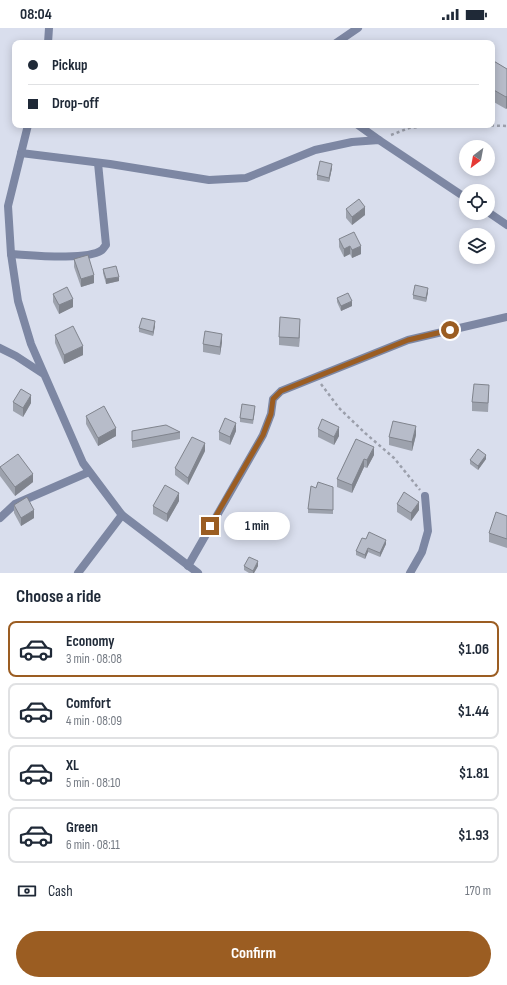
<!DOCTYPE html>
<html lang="en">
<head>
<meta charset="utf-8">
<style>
  body { margin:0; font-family:"Sofia Sans Condensed",sans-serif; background:#f2f2f3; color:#1f2937; height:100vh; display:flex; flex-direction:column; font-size:15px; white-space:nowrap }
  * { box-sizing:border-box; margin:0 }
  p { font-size:13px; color:#747a83 }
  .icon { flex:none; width:22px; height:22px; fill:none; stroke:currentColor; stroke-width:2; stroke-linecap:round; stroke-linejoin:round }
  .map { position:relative; height:545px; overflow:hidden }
  .sheet { display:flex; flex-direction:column; background:#fff; flex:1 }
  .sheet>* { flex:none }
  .guide { position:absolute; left:12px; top:12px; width:483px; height:88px; border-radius:8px; box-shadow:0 2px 10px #0003; display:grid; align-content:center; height:88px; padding:0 16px; background:#fff }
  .needle { width:26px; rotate:212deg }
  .fabs { position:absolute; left:459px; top:112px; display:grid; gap:8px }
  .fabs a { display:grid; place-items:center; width:36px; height:36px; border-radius:50%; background:#fff; box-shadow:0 2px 10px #0003; font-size:20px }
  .end { position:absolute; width:18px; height:18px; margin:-9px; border:5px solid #9b5d22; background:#fff; box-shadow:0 0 0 2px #fff }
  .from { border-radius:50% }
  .bubble { position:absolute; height:28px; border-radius:14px; background:#fff; box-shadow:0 2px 10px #0003; font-size:13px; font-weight:700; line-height:28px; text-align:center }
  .guide b { display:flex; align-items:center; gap:14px; height:38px; font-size:15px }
  .guide b+b { border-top:1px solid #e0e1e3 }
  .guide i { width:10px; height:10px; background:#1f2937 }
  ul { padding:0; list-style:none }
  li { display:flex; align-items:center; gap:12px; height:56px; margin:0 8px 6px; padding:0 8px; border:2px solid #e0e1e3; border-radius:8px }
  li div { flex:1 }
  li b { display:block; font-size:15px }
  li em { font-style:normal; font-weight:700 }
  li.selected { border-color:#9b5d22 }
  li>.icon { width:36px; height:36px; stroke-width:1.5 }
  h2 { padding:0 16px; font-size:18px; line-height:48px }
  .pay { display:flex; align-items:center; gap:10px; height:44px; padding:0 16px; font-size:15px }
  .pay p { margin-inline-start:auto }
  .action { display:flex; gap:8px; margin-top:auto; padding:8px 16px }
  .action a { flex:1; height:46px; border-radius:24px; background:#9b5d22; color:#fff; font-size:16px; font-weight:700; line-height:46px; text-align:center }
  .status { display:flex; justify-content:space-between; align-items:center; height:28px; padding:0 20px; background:#fff; direction:ltr }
  .status svg { height:11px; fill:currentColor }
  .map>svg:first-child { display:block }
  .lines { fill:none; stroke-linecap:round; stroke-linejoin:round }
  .path { stroke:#9b9fab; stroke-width:2.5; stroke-dasharray:3 3; stroke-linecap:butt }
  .street { stroke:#7d87a3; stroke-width:8 }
  .wall { fill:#9da2ad }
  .shaded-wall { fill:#80848d }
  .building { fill:#b7bcc9; stroke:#80848d }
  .route { stroke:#9b5d22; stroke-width:5 }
</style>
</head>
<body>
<div class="status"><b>08:04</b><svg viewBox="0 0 49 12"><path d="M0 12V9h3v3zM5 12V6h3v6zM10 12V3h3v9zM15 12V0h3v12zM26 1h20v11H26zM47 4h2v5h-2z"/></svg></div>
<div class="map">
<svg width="507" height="545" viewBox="0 0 507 545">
  <rect width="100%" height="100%" fill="#d9deed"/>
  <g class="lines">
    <!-- path -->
    <g class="path">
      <path d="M479,97L507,98"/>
      <path d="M391,107L409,100L436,97"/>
      <path d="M321,356L339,380L365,405L394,430L420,462"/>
    </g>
    <!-- street -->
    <g class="street">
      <path d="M48,15L49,0"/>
      <path d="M336,15L358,0"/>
      <path d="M28,97L8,178L11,226L18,273L31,316L83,435L122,487L198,545"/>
      <path d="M358,97L379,112"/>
      <path d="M21,125L110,136L209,152L246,150L315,122L352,114L379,112L466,170"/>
      <path d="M488,184L507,197"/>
      <path d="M11,226C30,227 87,233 102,222C103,221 105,218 106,217L98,135"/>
      <path d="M0,320L16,328L42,345"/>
      <path d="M0,490L15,476L89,444"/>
      <path d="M188,538L263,407L271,386L273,371L281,363L408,312L507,289"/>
      <path d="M78,545L122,487"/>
      <path d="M410,545L422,524L428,503L425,468"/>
    </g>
  </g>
  <!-- wall -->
  <g class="wall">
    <path d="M492,32L507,41V80L506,81L492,73Z"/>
    <path d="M332,140L329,154L317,152V147Z"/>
    <path d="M346,181L365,187L352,197L346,190Z"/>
    <path d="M339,211L361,226L352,230L350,226L344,229L339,219Z"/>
    <path d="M74,231L94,255L81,259L74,239Z"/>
    <path d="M103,241L119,253L106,256L103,245Z"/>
    <path d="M428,264L426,274L413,271V267Z"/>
    <path d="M53,266L73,279L59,286L53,274Z"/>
    <path d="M337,270L352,278L341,283L337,274Z"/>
    <path d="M155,298L153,308L139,304V300Z"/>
    <path d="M300,299L299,319L279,317V309Z"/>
    <path d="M55,307L83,327L64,336L55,315Z"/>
    <path d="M222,314L220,327L203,324V316Z"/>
    <path d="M489,365L488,384L472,383V374Z"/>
    <path d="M13,374L31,375L23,389L13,383Z"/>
    <path d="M255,382L253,396L240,394V390Z"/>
    <path d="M86,388L116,408L98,418L86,396Z"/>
    <path d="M318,401L339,408L334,417L318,409Z"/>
    <path d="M132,403L180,404V411L132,420Z"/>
    <path d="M236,403L230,417L219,412V404Z"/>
    <path d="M416,407L412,423L389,417V409Z"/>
    <path d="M356,411L374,427L367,440L364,439L352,465L337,459V451Z"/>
    <path d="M205,423L188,457L175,447V440Z"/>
    <path d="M486,431L478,442L470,436V432Z"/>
    <path d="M0,439L33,454L15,468L0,448Z"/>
    <path d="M333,459V486L308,485V481L316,460Z"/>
    <path d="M179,473L167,494L153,486V478Z"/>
    <path d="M397,476L419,482L411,493L397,484Z"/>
    <path d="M14,477L34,490L21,498L14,485Z"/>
    <path d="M507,488V520L489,514V505Z"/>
    <path d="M366,511L386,516L380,529L368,524L365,531L356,527V523Z"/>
    <path d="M244,538H258L254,545H249L244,542Z"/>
  </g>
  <!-- shaded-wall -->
  <g class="shaded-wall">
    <path d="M507,68V80L506,81V69Z"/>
    <path d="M332,136V140L329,154V150Z"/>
    <path d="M365,179V187L352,197V189Z"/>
    <path d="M350,218V226L344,229V221Z"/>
    <path d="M361,218V226L352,230V222Z"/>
    <path d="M94,247V255L81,259V251Z"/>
    <path d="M119,249V253L106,256V251Z"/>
    <path d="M428,260V264L426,274V270Z"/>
    <path d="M73,271V279L59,286V277Z"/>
    <path d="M352,273V278L341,283V278Z"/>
    <path d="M300,291V299L299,319V310Z"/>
    <path d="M155,293V298L153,308V304Z"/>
    <path d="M222,306V314L220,327V319Z"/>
    <path d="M83,318V327L64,336V327Z"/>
    <path d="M31,367V375L23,389V380Z"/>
    <path d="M236,395V403L230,417V409Z"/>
    <path d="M416,398V407L412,423V414Z"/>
    <path d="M339,399V408L334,417V409Z"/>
    <path d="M116,400V408L98,418V410Z"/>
    <path d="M205,415V423L188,457V450Z"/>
    <path d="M374,419V427L367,440V432Z"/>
    <path d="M486,427V431L478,442V438Z"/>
    <path d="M364,431V439L352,465V457Z"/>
    <path d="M33,446V454L15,468V459Z"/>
    <path d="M179,465V473L167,494V486Z"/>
    <path d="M419,474V482L411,493V485Z"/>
    <path d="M34,482V490L21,498V490Z"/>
    <path d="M386,512V516L380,529V525Z"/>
    <path d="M368,520V524L365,531V527Z"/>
    <path d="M258,533V538L254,545H253V543Z"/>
  </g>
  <!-- building -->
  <g class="building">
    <path d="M492,32L507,41V68L506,69L492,61Z"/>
    <path d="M320,133L332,136L329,150L317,147Z"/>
    <path d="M359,171L365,179L352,189L346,181Z"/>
    <path d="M354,204L361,218L352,222L350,218L344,221L339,211Z"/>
    <path d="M88,227L94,247L81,251L74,231Z"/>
    <path d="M116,238L119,249L106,251L103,241Z"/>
    <path d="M415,257L428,260L426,270L413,267Z"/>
    <path d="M67,259L73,271L59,277L53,266Z"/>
    <path d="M348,265L352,273L341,278L337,270Z"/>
    <path d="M280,289L300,291L299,310L279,309Z"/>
    <path d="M142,290L155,293L153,304L139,300Z"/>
    <path d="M73,298L83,318L64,327L55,307Z"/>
    <path d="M205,303L222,306L220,319L203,316Z"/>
    <path d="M474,356L489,357L488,375L472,374Z"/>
    <path d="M21,361L31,367L23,380L13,374Z"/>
    <path d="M242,376L255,378L253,392L240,390Z"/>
    <path d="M104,378L116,400L98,410L86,388Z"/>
    <path d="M225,390L236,395L230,409L219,404Z"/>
    <path d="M322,391L339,399L334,409L318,401Z"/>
    <path d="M393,393L416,398L412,414L389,409Z"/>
    <path d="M166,397L180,404L132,413V403Z"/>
    <path d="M192,409L205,415L188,450L175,440Z"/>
    <path d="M356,411L374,419L367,432L364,431L352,457L337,451Z"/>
    <path d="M478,421L486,427L478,438L470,432Z"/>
    <path d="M18,426L33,446L15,459L0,439Z"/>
    <path d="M318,454L333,459V482L308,481L311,458L316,460Z"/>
    <path d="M165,457L179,465L167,486L153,478Z"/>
    <path d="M404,464L419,474L411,485L397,476Z"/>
    <path d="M27,469L34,482L21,490L14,477Z"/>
    <path d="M496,484L507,488V511L489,505Z"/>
    <path d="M369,504L386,512L380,525L368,520L365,527L356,523L362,510L366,511Z"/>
    <path d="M249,529L258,533L253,543L244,538Z"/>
  </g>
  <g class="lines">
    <!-- route -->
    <path class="route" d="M210,498L263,407L271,386L273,371L281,363L408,312L450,302"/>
  </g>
</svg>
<div class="fabs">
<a><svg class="needle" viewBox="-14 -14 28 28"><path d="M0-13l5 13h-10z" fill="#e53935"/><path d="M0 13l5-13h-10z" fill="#747a83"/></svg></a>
<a><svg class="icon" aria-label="locate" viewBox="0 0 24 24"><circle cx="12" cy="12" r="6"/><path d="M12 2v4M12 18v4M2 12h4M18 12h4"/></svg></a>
<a><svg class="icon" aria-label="layers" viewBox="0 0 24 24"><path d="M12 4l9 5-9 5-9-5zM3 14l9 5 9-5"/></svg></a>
</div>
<i class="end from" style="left:450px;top:302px"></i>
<i class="end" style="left:210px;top:498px"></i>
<div class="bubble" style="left:224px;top:484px;width:66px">1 min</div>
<div class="guide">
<b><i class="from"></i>Pickup</b>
<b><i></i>Drop-off</b>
</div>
</div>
<section class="sheet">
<h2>Choose a ride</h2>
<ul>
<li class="selected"><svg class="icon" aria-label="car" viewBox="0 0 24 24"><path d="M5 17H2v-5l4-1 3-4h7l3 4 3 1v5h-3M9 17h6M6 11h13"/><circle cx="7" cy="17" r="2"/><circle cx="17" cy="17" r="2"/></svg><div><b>Economy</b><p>3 min · 08:08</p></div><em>$1.06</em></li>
<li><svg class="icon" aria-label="car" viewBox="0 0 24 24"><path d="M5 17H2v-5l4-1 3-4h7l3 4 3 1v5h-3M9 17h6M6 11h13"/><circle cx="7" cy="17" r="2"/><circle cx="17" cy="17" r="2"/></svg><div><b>Comfort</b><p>4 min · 08:09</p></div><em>$1.44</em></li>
<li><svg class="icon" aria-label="car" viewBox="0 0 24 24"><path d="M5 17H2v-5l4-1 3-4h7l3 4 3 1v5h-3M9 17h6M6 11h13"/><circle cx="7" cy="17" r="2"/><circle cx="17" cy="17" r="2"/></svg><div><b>XL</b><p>5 min · 08:10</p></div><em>$1.81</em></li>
<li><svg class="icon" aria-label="car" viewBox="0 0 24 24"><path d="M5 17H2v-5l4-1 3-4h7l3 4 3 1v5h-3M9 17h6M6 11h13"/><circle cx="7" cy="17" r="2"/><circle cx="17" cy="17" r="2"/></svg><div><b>Green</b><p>6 min · 08:11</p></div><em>$1.93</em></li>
</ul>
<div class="pay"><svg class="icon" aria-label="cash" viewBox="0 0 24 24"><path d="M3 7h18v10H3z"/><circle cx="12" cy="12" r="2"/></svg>Cash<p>170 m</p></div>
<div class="action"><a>Confirm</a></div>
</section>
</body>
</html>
